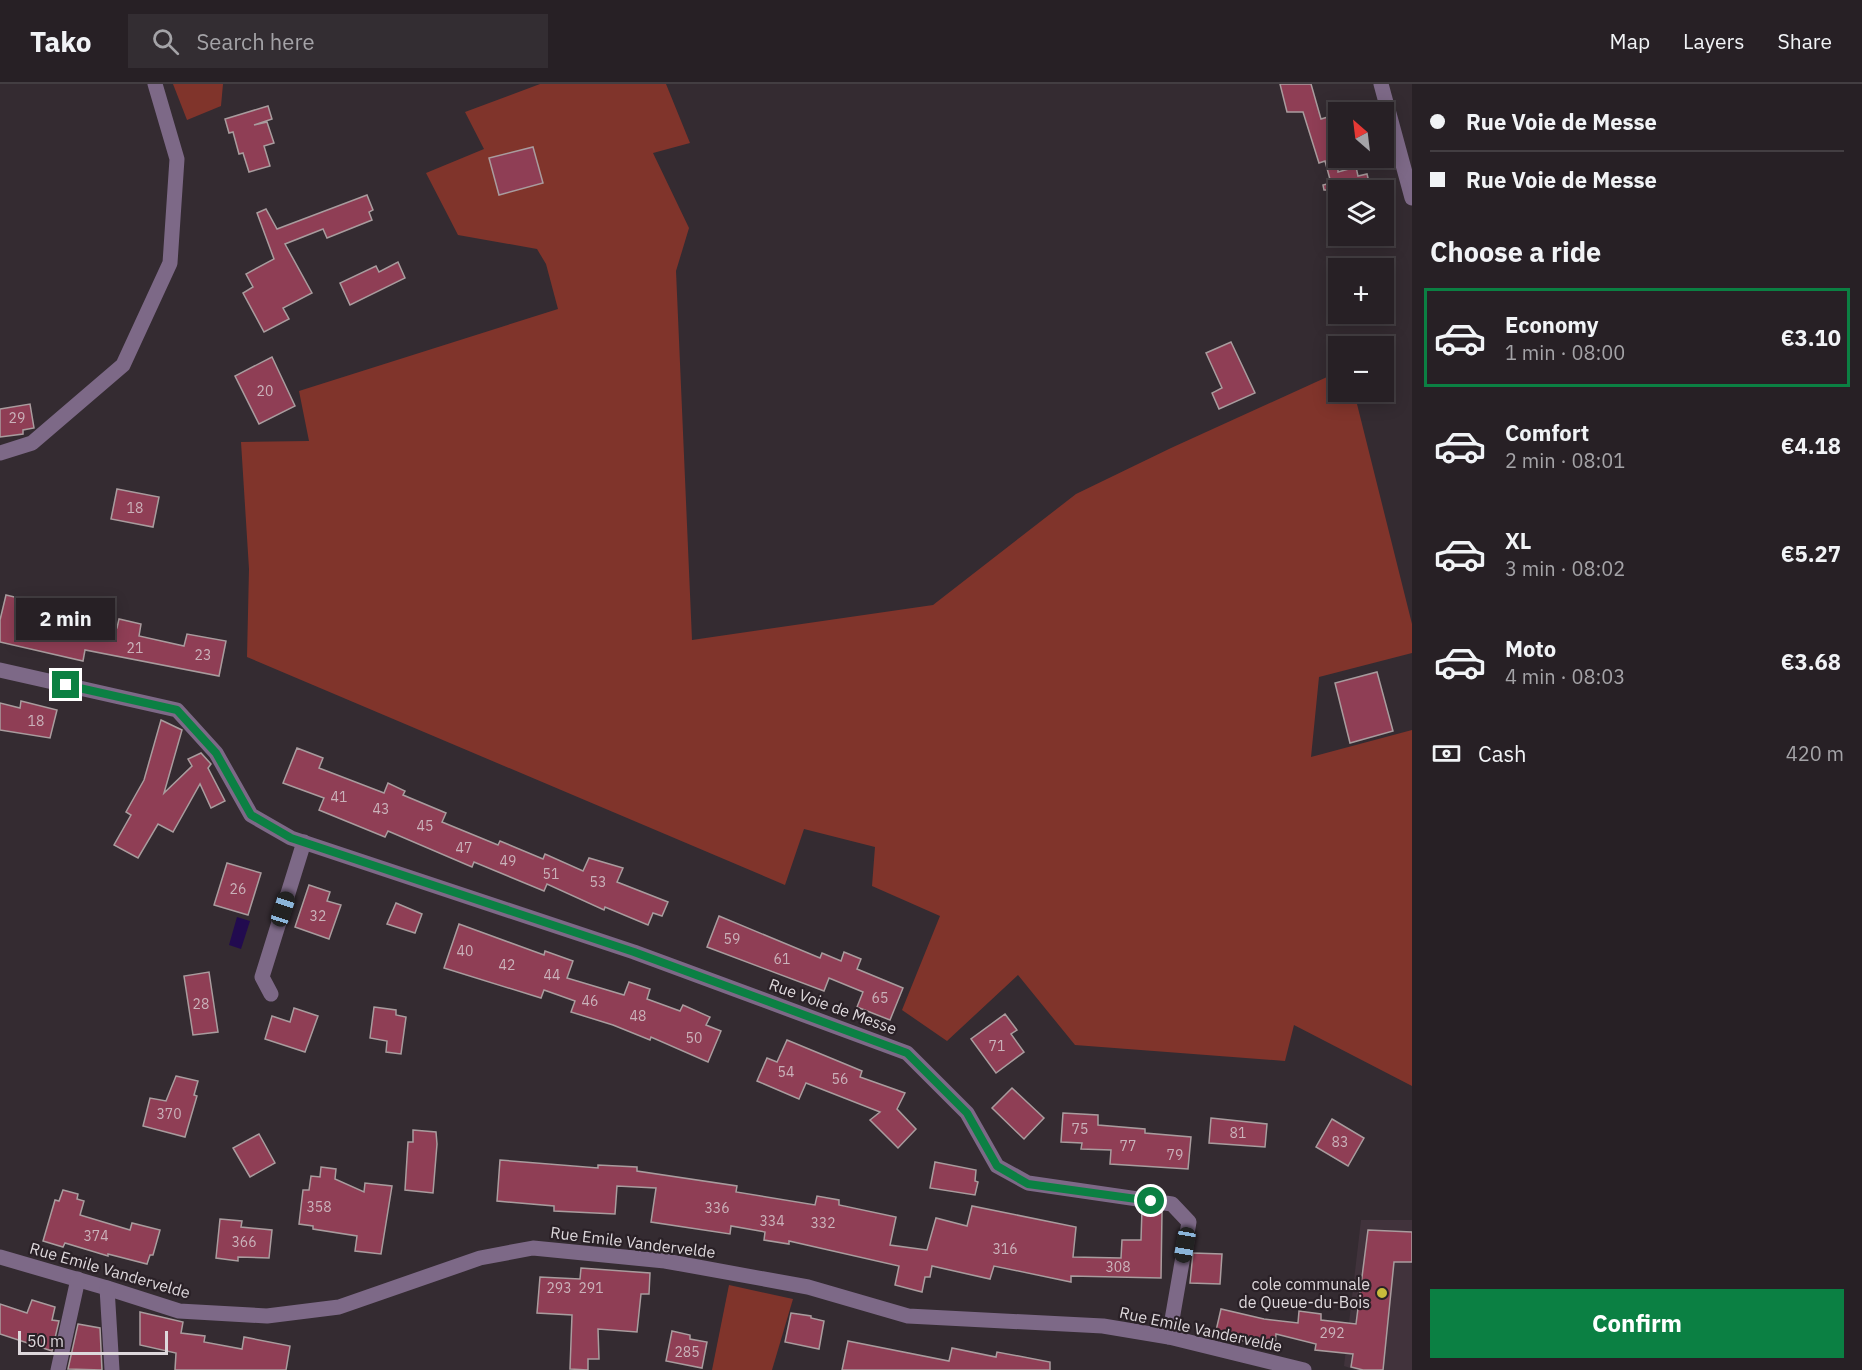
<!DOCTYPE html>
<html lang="en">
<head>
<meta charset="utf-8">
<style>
  body { margin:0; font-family:"IBM Plex Sans",sans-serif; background:#332d32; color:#f1f3f6; height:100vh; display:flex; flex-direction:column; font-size:22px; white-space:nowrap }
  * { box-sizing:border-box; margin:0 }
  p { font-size:20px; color:#a4a3a7 }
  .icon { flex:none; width:33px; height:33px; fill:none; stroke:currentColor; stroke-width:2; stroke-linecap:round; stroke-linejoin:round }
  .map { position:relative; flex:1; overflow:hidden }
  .panel { display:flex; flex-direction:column; background:#272025; width:450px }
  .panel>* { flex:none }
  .hud { display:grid; align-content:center; height:132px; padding:0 18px; background:#272025 }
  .needle { width:39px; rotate:332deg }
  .buttons { position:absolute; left:1328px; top:18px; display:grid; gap:12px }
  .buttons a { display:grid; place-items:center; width:66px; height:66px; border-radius:0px; background:#272025; box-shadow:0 3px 15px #0003,0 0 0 2px #433e42; font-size:30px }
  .scale { position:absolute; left:18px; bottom:15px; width:150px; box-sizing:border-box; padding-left:6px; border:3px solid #ded8dc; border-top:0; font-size:16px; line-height:21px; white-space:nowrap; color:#ded8dc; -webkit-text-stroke:4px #2a2127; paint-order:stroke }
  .end { position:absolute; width:27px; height:27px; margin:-14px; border:8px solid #0b8043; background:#fff; box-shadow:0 0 0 3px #fff }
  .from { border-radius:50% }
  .bubble { position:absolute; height:42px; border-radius:0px; background:#272025; box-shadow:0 3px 15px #0003,0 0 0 2px #433e42; font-size:20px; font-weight:800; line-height:42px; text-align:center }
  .car { position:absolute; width:18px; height:36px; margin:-18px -9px; border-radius:8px; box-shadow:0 0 4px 2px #0007; background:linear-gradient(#222 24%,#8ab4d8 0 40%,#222 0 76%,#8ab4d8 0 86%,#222 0) }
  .hud b { display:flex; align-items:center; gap:21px; height:57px; font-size:22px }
  .hud b+b { border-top:2px solid #433e42 }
  .hud i { width:15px; height:15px; background:#f1f3f6 }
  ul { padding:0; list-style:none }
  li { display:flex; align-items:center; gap:18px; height:99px; margin:0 12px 9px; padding:0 6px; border:3px solid transparent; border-radius:0px }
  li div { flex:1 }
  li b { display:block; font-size:22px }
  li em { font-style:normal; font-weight:800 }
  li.active { border-color:#0b8043 }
  li>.icon { width:54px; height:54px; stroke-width:1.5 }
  h2 { padding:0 18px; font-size:27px; line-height:72px }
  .pay { display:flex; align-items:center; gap:15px; height:66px; padding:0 18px; font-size:22px }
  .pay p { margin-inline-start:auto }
  .action { display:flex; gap:12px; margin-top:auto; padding:12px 18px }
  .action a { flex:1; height:69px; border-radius:0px; background:#0b8043; color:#fff; font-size:24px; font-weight:800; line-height:69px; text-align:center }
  header { display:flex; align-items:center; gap:36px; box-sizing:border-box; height:84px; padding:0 30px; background:#272025; border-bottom:2px solid #433e42 }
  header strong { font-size:28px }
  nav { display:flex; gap:33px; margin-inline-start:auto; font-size:21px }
  .search { width:420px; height:54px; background:#332d32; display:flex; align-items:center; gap:15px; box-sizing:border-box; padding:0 21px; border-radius:0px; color:#a4a3a7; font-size:22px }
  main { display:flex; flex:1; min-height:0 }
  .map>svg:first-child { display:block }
  .built { fill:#41333c }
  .green { fill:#80342b }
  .water { fill:#220b4f }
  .building { fill:#8f3e55; stroke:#a99c9e; stroke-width:1.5 }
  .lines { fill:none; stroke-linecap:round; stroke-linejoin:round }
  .minor { stroke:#7d6987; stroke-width:15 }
  .route { stroke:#0b8043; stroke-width:8 }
  .poi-dot { fill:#c8bb3b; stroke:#2a2127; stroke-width:2 }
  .labels { text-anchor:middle; stroke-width:4.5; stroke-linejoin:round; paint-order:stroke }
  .number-label { font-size:14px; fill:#cab2ba }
  .street-label { font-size:16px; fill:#ded8dc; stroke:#2a2127 }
  .poi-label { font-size:16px; fill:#ded8dc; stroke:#2a2127; text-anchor:end }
</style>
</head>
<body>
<header>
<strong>Tako</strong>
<div class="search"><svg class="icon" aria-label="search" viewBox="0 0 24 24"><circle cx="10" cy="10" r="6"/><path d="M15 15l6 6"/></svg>Search here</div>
<nav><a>Map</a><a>Layers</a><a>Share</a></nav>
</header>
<main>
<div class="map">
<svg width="1412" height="1286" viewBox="0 0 1412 1286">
  <rect width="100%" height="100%" fill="#342b31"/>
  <!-- built -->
  <path class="built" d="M1361,1136H1412V1286H1356L1344,1282Z"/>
  <!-- green -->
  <g class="green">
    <path d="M173,0H223L221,22L187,36Z"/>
    <path d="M540,0H666L690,59L653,69L689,144L676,187L692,556L933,521L1076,410L1171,364L1338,288V308H1354L1412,540V569L1319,593L1311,673L1412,646V1002L1294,941L1285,977L1075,961L1018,891L947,957L902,926L940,832L872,802L875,763L804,745L785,801L247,573L249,485L241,358L309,357L299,307L558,225L546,180L537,165L458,151L426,89L484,65L465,28Z"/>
    <path d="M729,1201L793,1215L772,1286H712Z"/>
  </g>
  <!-- water -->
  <path class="water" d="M237,833L250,837L241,865L229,861Z"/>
  <!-- building -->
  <g class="building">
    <path d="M1280,0H1311L1321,35L1338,30V88L1356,83L1358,92L1367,90L1371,106H1324L1323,101L1331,99L1325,77L1319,79L1303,28H1287Z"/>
    <path d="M268,22L272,35L254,41L267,38L274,59L264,62L270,82L249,88L243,69L239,70L233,48L229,49L225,35Z"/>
    <path d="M533,63L543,99L499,111L489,74Z"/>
    <path d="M367,111L373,126L369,128L372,136L327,154L323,145L285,160L312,209L283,224L289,235L264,248L243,209L253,203L246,190L274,175L257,129L266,125L277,145Z"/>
    <path d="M398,178L405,194L350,221L340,199L376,182L379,188Z"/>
    <path d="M1231,258L1255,309L1219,325L1212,309L1222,304L1206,269Z"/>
    <path d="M272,273L295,322L259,340L235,292Z"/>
    <path d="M30,320L34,344L23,346V350L0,353V325Z"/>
    <path d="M117,405L159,413L153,443L111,435Z"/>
    <path d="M6,511L23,515L21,522L40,527L39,530L117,544L119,535L141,540L139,552L184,562L187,550L226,557L219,592L85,566L83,577L0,558V536Z"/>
    <path d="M1377,588L1393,647L1350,659L1335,599Z"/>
    <path d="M21,617L57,626L50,654L0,646V619L20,624Z"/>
    <path d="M161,636L182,646L164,709L192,682L188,675L201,669L211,680L208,684L225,717L211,724L200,700L173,748L158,740L138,774L114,761L131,731L126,728L144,696Z"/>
    <path d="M297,664L323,674L319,684L384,709L388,699L405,707L403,711L446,729L442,738L498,761L500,757L543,775L545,770L583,787L589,774L623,784L617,798L668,818L662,832L653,829L648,841L605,823L604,826L547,800L544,807L474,778L472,783L388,747L385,753L319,726L324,714L283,699Z"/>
    <path d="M227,779L261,789L248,831L214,821Z"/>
    <path d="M309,801L330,808L327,817L341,821L329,855L295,843Z"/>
    <path d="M396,819L422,830L415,849L387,840Z"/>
    <path d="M719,832L820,874L822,869L841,877L844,868L861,875L857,885L903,904L890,936L857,923L863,908L829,894L824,907L707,863Z"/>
    <path d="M459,840L544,871L545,867L573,877L567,894L624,911L629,898L650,905L647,915L680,927L683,921L710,933L706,941L721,947L708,978L651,953L650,956L613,941L571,928L575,917L544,906L541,914L444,884Z"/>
    <path d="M209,888L218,948L193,951L184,892Z"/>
    <path d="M374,923L396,926V931L406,933L401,970L386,968L387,957L370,954Z"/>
    <path d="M294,924L318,932L305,968L265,955L272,932L290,938Z"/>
    <path d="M1005,930L1017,946L1011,950L1024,968L996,989L971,955Z"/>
    <path d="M787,956L862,987L860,993L905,1009L897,1025L916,1045L898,1064L870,1036L880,1028L806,999L799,1015L757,997L767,974L777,978Z"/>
    <path d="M176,992L198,997L194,1011L197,1012L185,1053L143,1042L150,1014L166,1017Z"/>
    <path d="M1012,1004L1044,1034L1024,1055L992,1024Z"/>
    <path d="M1063,1029L1098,1031V1041L1145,1045V1049L1191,1053L1188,1085L1110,1080L1111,1066L1081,1065L1082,1059L1061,1058Z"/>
    <path d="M1211,1034L1267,1040L1265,1063L1209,1059Z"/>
    <path d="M1332,1035L1364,1054L1348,1082L1316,1063Z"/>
    <path d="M413,1046L436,1048L437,1060L433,1109L405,1106L408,1058H413Z"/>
    <path d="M259,1050L275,1079L250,1093L233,1064Z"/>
    <path d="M500,1076L598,1084V1081L637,1083V1087L737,1102L736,1108L815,1121L817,1112L839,1116V1121L896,1133L890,1161L927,1166L936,1134L967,1142L972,1122L1076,1143L1073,1173L1121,1174L1122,1156H1141L1142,1125L1162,1128L1161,1194L1071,1192V1198L994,1182L990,1195L932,1182L930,1193H925L922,1208L895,1201L899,1182L789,1157V1160L764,1156L765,1148L731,1142L730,1150L651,1138L656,1104L617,1102L615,1130L554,1127V1122L497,1117Z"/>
    <path d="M935,1078L976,1086L975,1097L978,1098L975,1111L930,1104Z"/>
    <path d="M321,1083L336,1085L335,1095L364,1108L365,1099L392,1102L381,1170L355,1167L357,1152L313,1145V1142L299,1140L303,1106H309L311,1092L320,1093Z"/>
    <path d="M63,1106L78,1110L77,1115L84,1117L80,1131L130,1146L132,1139L160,1146L153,1171H150L147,1180L108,1170V1172L65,1159L63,1163L43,1157L55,1116L59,1117Z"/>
    <path d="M220,1135L242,1137L241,1143L272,1146L269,1174L238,1173V1177L216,1174Z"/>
    <path d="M1368,1146L1412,1148V1178H1394L1383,1286H1363L1351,1283L1353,1270L1315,1266L1316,1260L1276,1250L1275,1265L1235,1255V1252L1215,1251L1221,1225L1264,1235L1298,1239L1299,1227L1321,1230V1236L1356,1240Z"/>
    <path d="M1193,1169L1222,1170L1220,1200L1190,1199Z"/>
    <path d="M581,1184L650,1189L649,1210H641L637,1248L598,1245L599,1275H588V1286L570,1285L572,1231L537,1229L540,1193L580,1195Z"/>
    <path d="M32,1216L55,1223L52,1236L59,1237L52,1267L0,1250V1220L27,1229Z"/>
    <path d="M140,1228L183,1238L181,1249L205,1252L204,1258L242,1265L244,1253L290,1262L286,1286H175L176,1269L140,1261Z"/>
    <path d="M791,1229L811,1232V1234L824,1237L819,1265L785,1258Z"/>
    <path d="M78,1240L100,1244L102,1286L68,1285Z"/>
    <path d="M672,1247L690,1251V1255L707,1258L702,1284L666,1277Z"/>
    <path d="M848,1257L949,1277L952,1264L996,1273L997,1268L1050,1278V1286H842Z"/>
  </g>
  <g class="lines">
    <!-- minor -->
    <g class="minor">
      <path d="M1381,0L1412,114"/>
      <path d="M0,369L32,359L123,281L170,179L177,75L155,0"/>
      <path d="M0,586L177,626L216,669L251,731L291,754L634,868L907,969L967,1029L997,1082L1028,1099L1172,1120L1189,1138L1169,1253"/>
      <path d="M271,910L262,893L304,758"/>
      <path d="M0,1173L107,1204L179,1227L267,1232L339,1223L480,1174L533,1164L665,1177L808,1203L908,1232L1103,1242L1169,1253L1304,1286"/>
      <path d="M107,1204L112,1286"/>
      <path d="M58,1286L78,1195"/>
    </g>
  </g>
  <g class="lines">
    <!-- route -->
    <path class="route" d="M66,601L177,626L216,669L251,731L291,754L634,868L907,969L967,1029L997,1082L1028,1100L1151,1117"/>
  </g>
  <!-- markers -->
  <circle class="poi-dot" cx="1382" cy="1209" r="6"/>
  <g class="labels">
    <!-- number labels -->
    <g class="number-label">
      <text x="265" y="312">20</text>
      <text x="17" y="339">29</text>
      <text x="135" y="429">18</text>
      <text x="135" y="569">21</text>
      <text x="203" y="576">23</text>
      <text x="36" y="642">18</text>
      <text x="339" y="718">41</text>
      <text x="381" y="730">43</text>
      <text x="425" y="747">45</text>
      <text x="464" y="769">47</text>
      <text x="508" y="782">49</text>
      <text x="551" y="795">51</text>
      <text x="598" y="803">53</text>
      <text x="238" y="810">26</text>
      <text x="318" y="837">32</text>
      <text x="732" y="860">59</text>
      <text x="465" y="872">40</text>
      <text x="782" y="880">61</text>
      <text x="507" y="886">42</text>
      <text x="552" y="896">44</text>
      <text x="880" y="919">65</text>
      <text x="590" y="922">46</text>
      <text x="201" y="925">28</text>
      <text x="638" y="937">48</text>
      <text x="694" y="959">50</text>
      <text x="997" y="967">71</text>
      <text x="786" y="993">54</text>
      <text x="840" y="1000">56</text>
      <text x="169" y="1035">370</text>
      <text x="1080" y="1050">75</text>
      <text x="1238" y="1054">81</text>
      <text x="1340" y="1063">83</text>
      <text x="1128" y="1067">77</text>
      <text x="1175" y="1076">79</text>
      <text x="319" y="1128">358</text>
      <text x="717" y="1129">336</text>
      <text x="772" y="1142">334</text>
      <text x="823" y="1144">332</text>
      <text x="96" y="1157">374</text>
      <text x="244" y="1163">366</text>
      <text x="1005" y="1170">316</text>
      <text x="1118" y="1188">308</text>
      <text x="559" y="1209">293</text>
      <text x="591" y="1209">291</text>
      <text x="1332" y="1254">292</text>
      <text x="687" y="1273">285</text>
    </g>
    <!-- street labels -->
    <g class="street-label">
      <text transform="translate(833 922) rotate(20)" y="6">Rue Voie de Messe</text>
      <text transform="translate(633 1158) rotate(7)" y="6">Rue Emile Vandervelde</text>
      <text transform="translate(110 1186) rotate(16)" y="6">Rue Emile Vandervelde</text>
      <text transform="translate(1201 1245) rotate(12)" y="6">Rue Emile Vandervelde</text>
    </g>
    <!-- poi labels -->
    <g class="poi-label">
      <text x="1370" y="1206">cole communale<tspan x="1370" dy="18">de Queue-du-Bois</tspan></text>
    </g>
  </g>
</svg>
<div class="buttons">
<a><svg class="needle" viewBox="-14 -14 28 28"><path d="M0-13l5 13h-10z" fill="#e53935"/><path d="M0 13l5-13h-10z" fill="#a4a3a7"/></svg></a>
<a><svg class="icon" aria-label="layers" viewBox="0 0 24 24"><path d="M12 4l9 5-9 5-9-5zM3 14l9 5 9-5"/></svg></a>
<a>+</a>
<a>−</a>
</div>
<div class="scale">50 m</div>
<i class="end from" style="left:1151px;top:1117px"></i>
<i class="end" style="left:66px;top:601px"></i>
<div class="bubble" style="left:16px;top:514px;width:99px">2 min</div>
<i class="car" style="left:283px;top:825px;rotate:18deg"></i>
<i class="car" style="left:1185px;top:1161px;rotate:190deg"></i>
</div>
<section class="panel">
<div class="hud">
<b><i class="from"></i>Rue Voie de Messe</b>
<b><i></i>Rue Voie de Messe</b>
</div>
<h2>Choose a ride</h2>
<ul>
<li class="active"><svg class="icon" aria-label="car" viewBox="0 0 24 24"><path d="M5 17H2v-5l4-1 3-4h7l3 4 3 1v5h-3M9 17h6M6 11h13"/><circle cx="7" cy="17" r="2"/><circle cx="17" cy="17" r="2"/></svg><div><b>Economy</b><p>1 min · 08:00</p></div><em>€3.10</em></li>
<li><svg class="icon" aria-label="car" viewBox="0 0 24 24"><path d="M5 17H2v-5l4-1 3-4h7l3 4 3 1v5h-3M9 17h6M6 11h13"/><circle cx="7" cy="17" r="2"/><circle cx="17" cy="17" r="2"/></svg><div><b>Comfort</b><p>2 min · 08:01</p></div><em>€4.18</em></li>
<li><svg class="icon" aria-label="car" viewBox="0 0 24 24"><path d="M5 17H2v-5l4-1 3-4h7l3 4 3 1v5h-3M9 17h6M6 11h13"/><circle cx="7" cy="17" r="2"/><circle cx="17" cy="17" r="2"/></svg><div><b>XL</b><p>3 min · 08:02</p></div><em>€5.27</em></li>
<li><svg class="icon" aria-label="car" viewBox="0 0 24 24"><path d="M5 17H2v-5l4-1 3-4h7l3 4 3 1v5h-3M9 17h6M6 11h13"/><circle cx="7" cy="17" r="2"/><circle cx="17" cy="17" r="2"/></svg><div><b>Moto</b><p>4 min · 08:03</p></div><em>€3.68</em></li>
</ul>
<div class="pay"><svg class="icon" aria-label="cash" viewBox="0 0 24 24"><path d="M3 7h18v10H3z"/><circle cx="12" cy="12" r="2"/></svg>Cash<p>420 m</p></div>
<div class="action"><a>Confirm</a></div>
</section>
</main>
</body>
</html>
